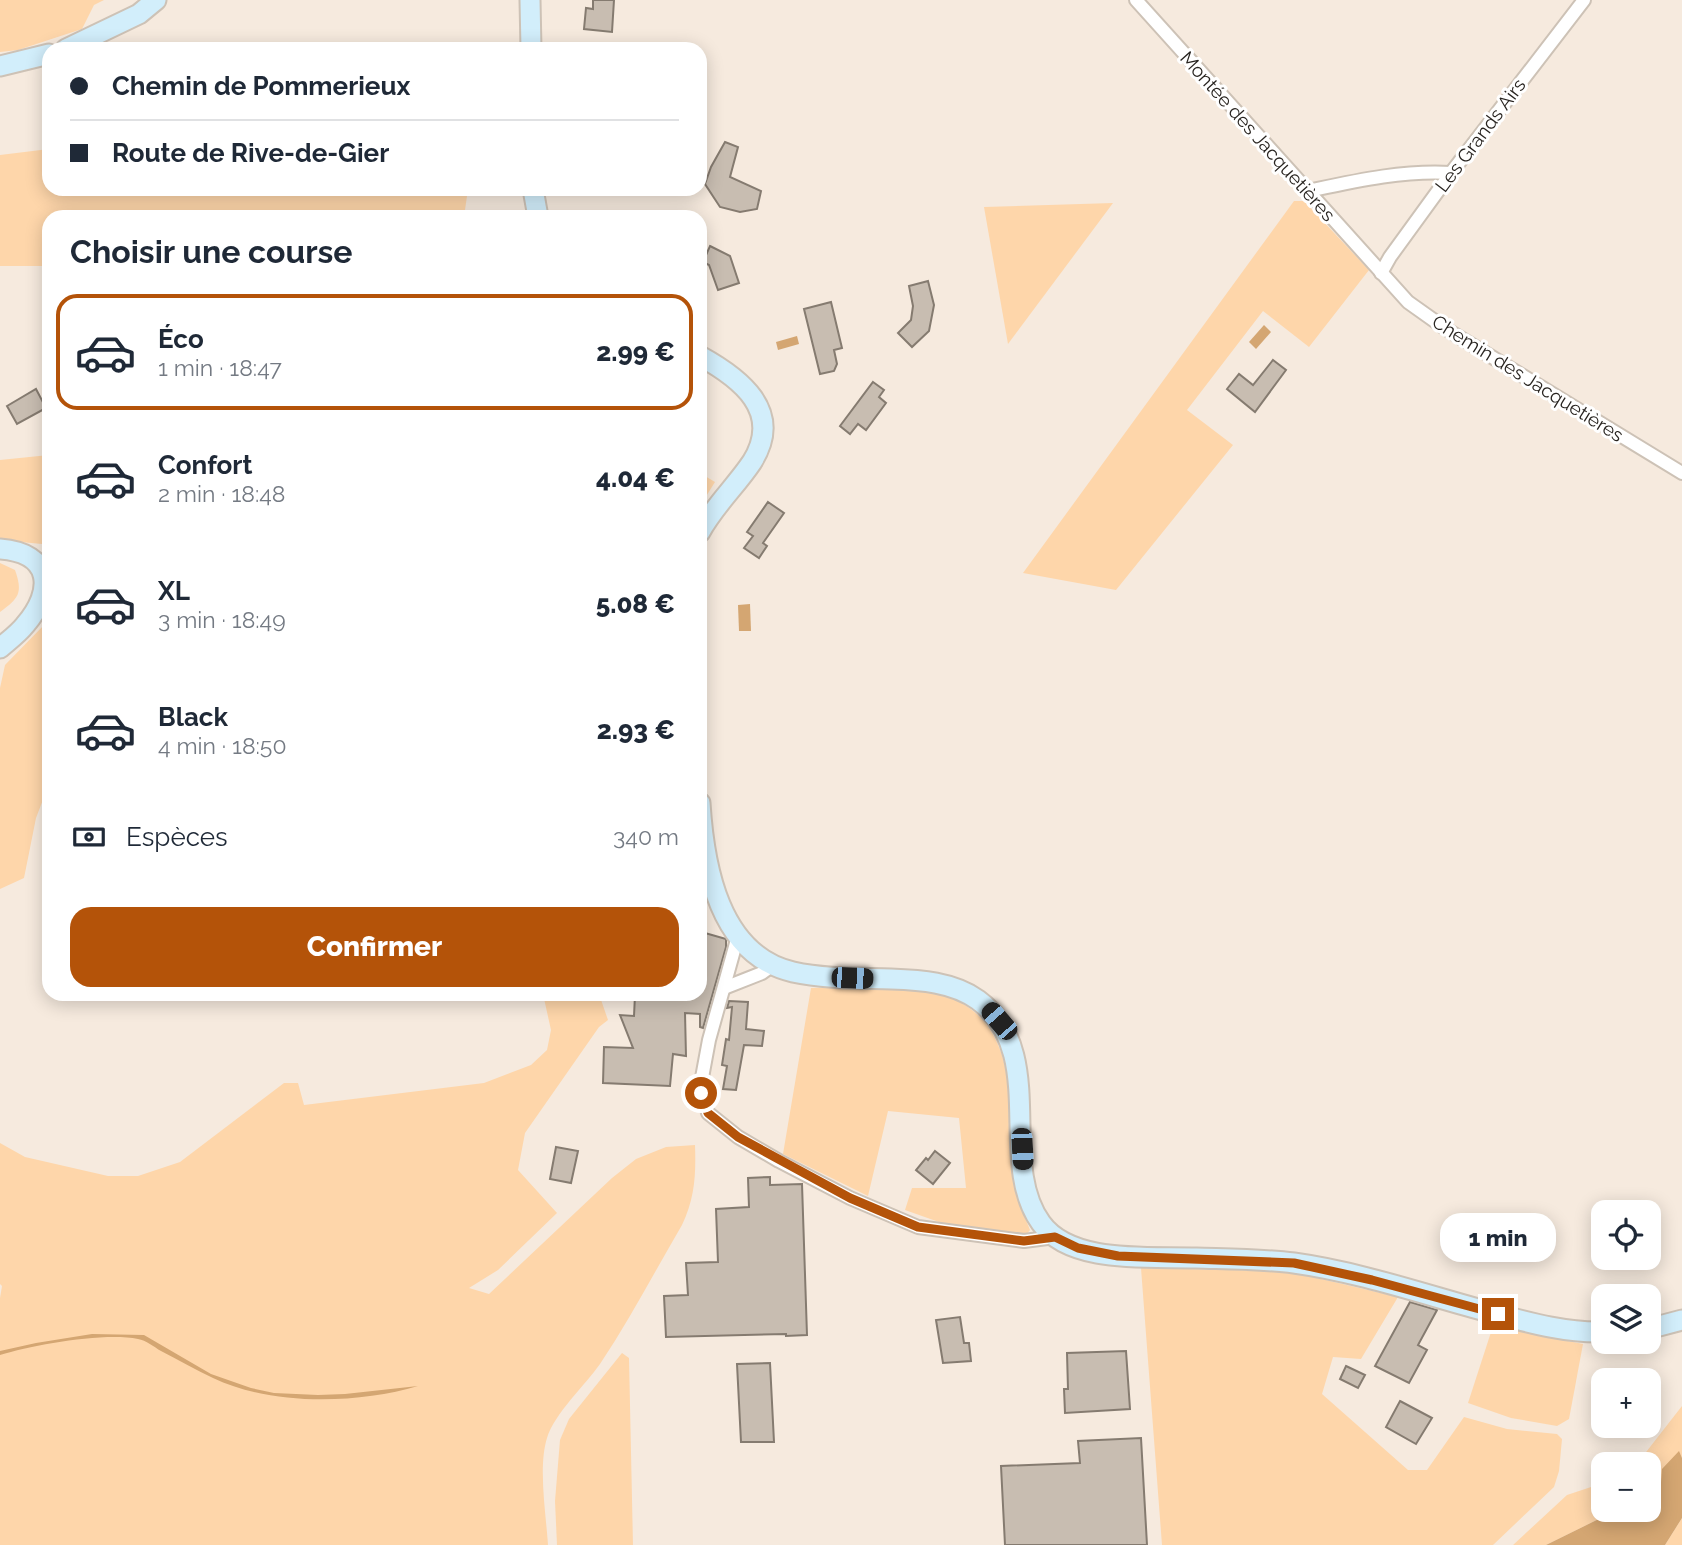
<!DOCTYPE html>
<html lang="fr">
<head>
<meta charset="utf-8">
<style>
  body { margin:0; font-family:Raleway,sans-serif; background:#f6f6f7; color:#1f2937; height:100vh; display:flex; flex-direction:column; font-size:26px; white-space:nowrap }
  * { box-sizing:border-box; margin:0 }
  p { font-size:23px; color:#747a83 }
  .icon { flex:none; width:38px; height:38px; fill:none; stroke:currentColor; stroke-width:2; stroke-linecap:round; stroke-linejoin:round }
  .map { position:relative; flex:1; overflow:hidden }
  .sheet { position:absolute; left:42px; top:210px; width:665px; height:791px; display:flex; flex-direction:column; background:#fff; border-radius:21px; box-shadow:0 4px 18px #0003 }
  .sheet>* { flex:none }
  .guide { position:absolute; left:42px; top:42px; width:665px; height:154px; border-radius:21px; box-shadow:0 4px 18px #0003; display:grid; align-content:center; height:154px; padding:0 28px; background:#fff }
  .controls { position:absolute; left:1591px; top:1200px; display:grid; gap:14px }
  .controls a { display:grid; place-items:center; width:70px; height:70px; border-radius:14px; background:#fff; box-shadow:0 4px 18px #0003; font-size:35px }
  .end { position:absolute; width:32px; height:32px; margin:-16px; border:9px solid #b45309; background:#fff; box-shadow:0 0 0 4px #fff }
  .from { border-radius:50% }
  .bubble { position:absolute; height:49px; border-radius:21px; background:#fff; box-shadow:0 4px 18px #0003; font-size:23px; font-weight:800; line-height:49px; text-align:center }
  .car { position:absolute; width:21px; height:42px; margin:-21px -10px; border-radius:9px; box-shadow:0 0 5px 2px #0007; background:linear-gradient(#222 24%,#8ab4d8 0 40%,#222 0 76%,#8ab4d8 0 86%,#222 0) }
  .guide b { display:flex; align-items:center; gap:24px; height:66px; font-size:26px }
  .guide b+b { border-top:2px solid #e0e1e3 }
  .guide i { width:18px; height:18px; background:#1f2937 }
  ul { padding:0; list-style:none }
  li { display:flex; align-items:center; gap:21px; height:116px; margin:0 14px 10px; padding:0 14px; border:4px solid transparent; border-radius:21px }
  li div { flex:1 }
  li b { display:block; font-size:26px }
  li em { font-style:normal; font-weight:800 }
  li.active { border-color:#b45309 }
  li>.icon { width:63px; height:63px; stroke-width:1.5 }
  h2 { padding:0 28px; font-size:32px; line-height:84px }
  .pay { display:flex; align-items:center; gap:18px; height:77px; padding:0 28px; font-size:26px }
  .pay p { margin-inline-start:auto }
  .button { display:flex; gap:14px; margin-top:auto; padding:14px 28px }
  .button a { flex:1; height:80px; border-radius:21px; background:#b45309; color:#fff; font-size:28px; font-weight:800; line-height:80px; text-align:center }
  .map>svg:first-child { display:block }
  .green { fill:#fed6aa }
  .water { fill:#d4a672 }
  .building { fill:#c8bdb1; stroke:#857b70; stroke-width:2 }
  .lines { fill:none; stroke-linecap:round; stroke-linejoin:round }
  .minor-casing { stroke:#cdc2b6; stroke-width:16 }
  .secondary-casing { stroke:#cdc2b6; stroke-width:23 }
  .minor { stroke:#fff; stroke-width:12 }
  .secondary { stroke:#d2eefb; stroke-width:19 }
  .route { stroke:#b45309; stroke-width:9 }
  .labels { text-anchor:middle; stroke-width:6; stroke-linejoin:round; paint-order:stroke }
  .street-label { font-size:19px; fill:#282420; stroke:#fff }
</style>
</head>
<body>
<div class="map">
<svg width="1682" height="1545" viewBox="0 0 1682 1545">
  <rect width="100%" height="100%" fill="#f6eade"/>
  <!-- green -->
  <g class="green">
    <path d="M0,0H104L94,5L82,29L18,50L0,52Z"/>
    <path d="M49,149V189H468L464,217H49V266H0V155Z"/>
    <path d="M1294,201H1304L1369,270L1309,347L1263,311L1187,410L1233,445L1116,590L1023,573Z"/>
    <path d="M1113,203L1008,344L984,207Z"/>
    <path d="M49,455V551L42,544L0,540V460Z"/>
    <path d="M700,473L715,482L700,506Z"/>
    <path d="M0,563L15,570C23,593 19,598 0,612Z"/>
    <path d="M49,613V784L36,818L24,878L0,889V688L5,665L45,624Z"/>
    <path d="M860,987C889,988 918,987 945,996C1026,1022 1007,1124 1016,1189C1018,1203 1025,1217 1030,1230L1026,1235L953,1227L905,1210L912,1188H966L959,1118L888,1111L868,1196L783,1154L811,988Z"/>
    <path d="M543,994H599L608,1020L599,1027L525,1133L518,1170L557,1213L498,1270L469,1288L489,1294L612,1178L636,1159L666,1147L695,1145C696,1174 695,1198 682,1225C655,1271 630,1319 600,1364C586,1384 554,1414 547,1438C538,1467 546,1514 548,1545H0V1298L2,1286L0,1284V1143L25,1157L108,1176H138L180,1162L284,1083H298L304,1105L484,1083L531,1065L547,1050L551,1030Z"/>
    <path d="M1141,1268L1287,1271L1398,1297L1361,1359L1333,1357L1322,1394L1408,1470H1427L1464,1417L1507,1429L1557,1434L1562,1439L1559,1471L1554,1487L1493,1545H1162Z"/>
    <path d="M1493,1326L1583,1344L1569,1419L1557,1426L1511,1418L1468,1403Z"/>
    <path d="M622,1353L629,1358L633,1545H557L555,1501L560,1440L569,1419Z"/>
    <path d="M1682,1406V1458L1679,1452L1661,1482L1649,1494L1648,1465H1636Z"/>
    <path d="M1603,1483V1510H1617L1546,1545H1513L1567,1495Z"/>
    <path d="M1682,1518V1545H1665Z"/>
  </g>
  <!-- water -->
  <g class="water">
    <path d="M1264,325L1271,332L1256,349L1249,342Z"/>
    <path d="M797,336L799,344L778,350L776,342Z"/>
    <path d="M750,604L751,631H739L738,605Z"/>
    <path d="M92,1334L144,1335L211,1374L251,1388L274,1393L318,1395L345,1394L418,1386C357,1404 272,1406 213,1378C196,1370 179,1360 161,1351C154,1347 146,1340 138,1339C104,1332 33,1345 0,1355V1351L36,1343Z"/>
    <path d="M1679,1451L1682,1458V1518L1665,1545H1546L1617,1510H1648L1649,1494L1661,1482L1662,1469Z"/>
  </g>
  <!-- building -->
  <g class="building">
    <path d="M593,0H614L612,32L584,29L586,8L593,9Z"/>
    <path d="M725,142L738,147L730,177L761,191L757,209L740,212L720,207L705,184L711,167Z"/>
    <path d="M710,246L730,256L739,283L718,290L709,265L703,262Z"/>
    <path d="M928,281L934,305L929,331L912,347L898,333L911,320L913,306L909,286Z"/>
    <path d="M831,302L842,348L834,350L837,364L834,371L820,374L804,309Z"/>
    <path d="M1273,360L1286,370L1255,412L1227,389L1239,374L1253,385Z"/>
    <path d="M873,382L884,390L879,397L886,403L866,430L858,424L850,434L840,426Z"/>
    <path d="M36,389L46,408L17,424L7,406Z"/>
    <path d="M768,502L784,513L763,543L767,546L759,558L744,548L753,536L747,532Z"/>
    <path d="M705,933L726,939V947L703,1028L700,1027V1014L685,1013L686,1056L673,1054L670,1086L603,1083L604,1047L633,1048L620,1015L634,1016L635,995L700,994V949Z"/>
    <path d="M729,1001L748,1002L746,1029L764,1031L762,1046L744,1045L736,1090L723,1089L727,1066L722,1065L726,1039L729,1040L732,1007L727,1008Z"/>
    <path d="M556,1147L578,1151L571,1183L550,1179Z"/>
    <path d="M935,1151L950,1163L933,1184L916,1170L926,1158L928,1160Z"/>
    <path d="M770,1177V1185L802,1184L807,1335L786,1336V1334L666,1337L664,1296L688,1295L686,1263L718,1262L716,1209L749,1207L748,1178Z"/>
    <path d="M1410,1302L1437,1310L1418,1345L1427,1350L1409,1383L1375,1366Z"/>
    <path d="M960,1317L964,1343H969L971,1361L943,1363L936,1320Z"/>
    <path d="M1126,1351L1130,1409L1065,1413L1064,1389H1068L1067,1353Z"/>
    <path d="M770,1363L774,1442H741L737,1364Z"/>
    <path d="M1346,1366L1365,1375L1358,1388L1340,1379Z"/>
    <path d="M1400,1401L1432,1418L1416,1444L1386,1427Z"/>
    <path d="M1141,1438L1147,1545H1005L1001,1466L1080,1463L1078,1441Z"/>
  </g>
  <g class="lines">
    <!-- minor casing -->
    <g class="minor-casing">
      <g id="minor">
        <path d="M1136,0L1408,302L1446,329L1682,473"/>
        <path d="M1308,191C1355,181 1403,170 1451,173"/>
        <path d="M1381,273L1390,257L1451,173L1584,0"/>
        <path d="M738,936L709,1040L701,1083L708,1113L738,1137L779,1161L850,1198L918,1227L1024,1241L1055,1237"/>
        <path d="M724,988L762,973L773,965"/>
      </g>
    </g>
    <!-- secondary casing -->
    <g class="secondary-casing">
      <g id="secondary">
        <path d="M530,0L531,49"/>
        <path d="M66,49L139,14L156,0"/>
        <path d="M0,66L49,54"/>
        <path d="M533,189L538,217"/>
        <path d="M700,356C740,378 784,411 752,462C736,486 714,506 700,532"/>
        <path d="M0,549C52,553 55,590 25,625C18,634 8,641 0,648"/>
        <path d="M700,803C704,866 719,955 793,972C825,979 858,978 891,979C920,980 953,982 978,1000C1050,1053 996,1161 1041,1223C1071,1265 1151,1256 1196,1258C1228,1259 1262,1259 1294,1263C1359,1272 1426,1295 1489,1312C1527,1322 1564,1333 1603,1332"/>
        <path d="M1648,1329L1682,1320"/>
      </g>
    </g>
    <!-- minor -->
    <use href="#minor" class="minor"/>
    <!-- secondary -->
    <use href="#secondary" class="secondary"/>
  </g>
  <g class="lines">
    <!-- route -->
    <path class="route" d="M701,1093L708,1113L738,1137L850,1198L918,1227L1024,1241L1055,1237L1078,1248L1118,1256L1294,1263L1372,1280L1498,1314"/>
  </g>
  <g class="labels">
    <!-- street labels -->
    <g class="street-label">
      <text transform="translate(1480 135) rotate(-53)" y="7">Les Grands Airs</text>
      <text transform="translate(1258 136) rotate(48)" y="7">Montée des Jacquetières</text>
      <text transform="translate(1528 378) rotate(32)" y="7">Chemin des Jacquetières</text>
    </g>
  </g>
</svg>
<div class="controls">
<a><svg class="icon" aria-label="locate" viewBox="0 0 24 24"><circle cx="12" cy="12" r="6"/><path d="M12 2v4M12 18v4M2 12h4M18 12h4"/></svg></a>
<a><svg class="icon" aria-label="layers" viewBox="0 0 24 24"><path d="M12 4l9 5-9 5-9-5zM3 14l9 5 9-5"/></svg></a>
<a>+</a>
<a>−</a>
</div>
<i class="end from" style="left:701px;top:1093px"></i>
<i class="end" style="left:1498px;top:1314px"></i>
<div class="bubble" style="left:1440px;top:1213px;width:116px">1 min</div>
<i class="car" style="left:852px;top:978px;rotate:92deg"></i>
<i class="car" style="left:999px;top:1021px;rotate:319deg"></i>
<i class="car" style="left:1022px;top:1149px;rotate:177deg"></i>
<div class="guide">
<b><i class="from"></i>Chemin de Pommerieux</b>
<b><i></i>Route de Rive-de-Gier</b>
</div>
<section class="sheet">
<h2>Choisir une course</h2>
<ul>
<li class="active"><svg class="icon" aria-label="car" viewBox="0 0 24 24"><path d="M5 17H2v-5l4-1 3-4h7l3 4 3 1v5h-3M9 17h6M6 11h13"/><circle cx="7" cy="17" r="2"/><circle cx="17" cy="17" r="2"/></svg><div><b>Éco</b><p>1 min · 18:47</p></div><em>2.99 €</em></li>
<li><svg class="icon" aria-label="car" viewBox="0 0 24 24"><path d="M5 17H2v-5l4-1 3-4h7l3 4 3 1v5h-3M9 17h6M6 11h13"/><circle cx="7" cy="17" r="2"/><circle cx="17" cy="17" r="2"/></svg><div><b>Confort</b><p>2 min · 18:48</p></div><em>4.04 €</em></li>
<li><svg class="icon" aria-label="car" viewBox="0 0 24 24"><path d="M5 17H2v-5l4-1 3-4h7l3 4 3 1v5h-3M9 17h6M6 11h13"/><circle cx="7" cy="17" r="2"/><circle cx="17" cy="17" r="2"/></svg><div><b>XL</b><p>3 min · 18:49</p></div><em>5.08 €</em></li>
<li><svg class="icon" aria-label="car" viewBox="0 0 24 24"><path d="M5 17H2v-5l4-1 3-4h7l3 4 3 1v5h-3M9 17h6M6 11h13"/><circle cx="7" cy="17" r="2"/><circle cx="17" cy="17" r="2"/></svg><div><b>Black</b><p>4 min · 18:50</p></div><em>2.93 €</em></li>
</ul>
<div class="pay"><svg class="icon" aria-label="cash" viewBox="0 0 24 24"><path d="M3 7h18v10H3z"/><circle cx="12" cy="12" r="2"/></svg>Espèces<p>340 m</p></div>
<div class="button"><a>Confirmer</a></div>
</section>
</div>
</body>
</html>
